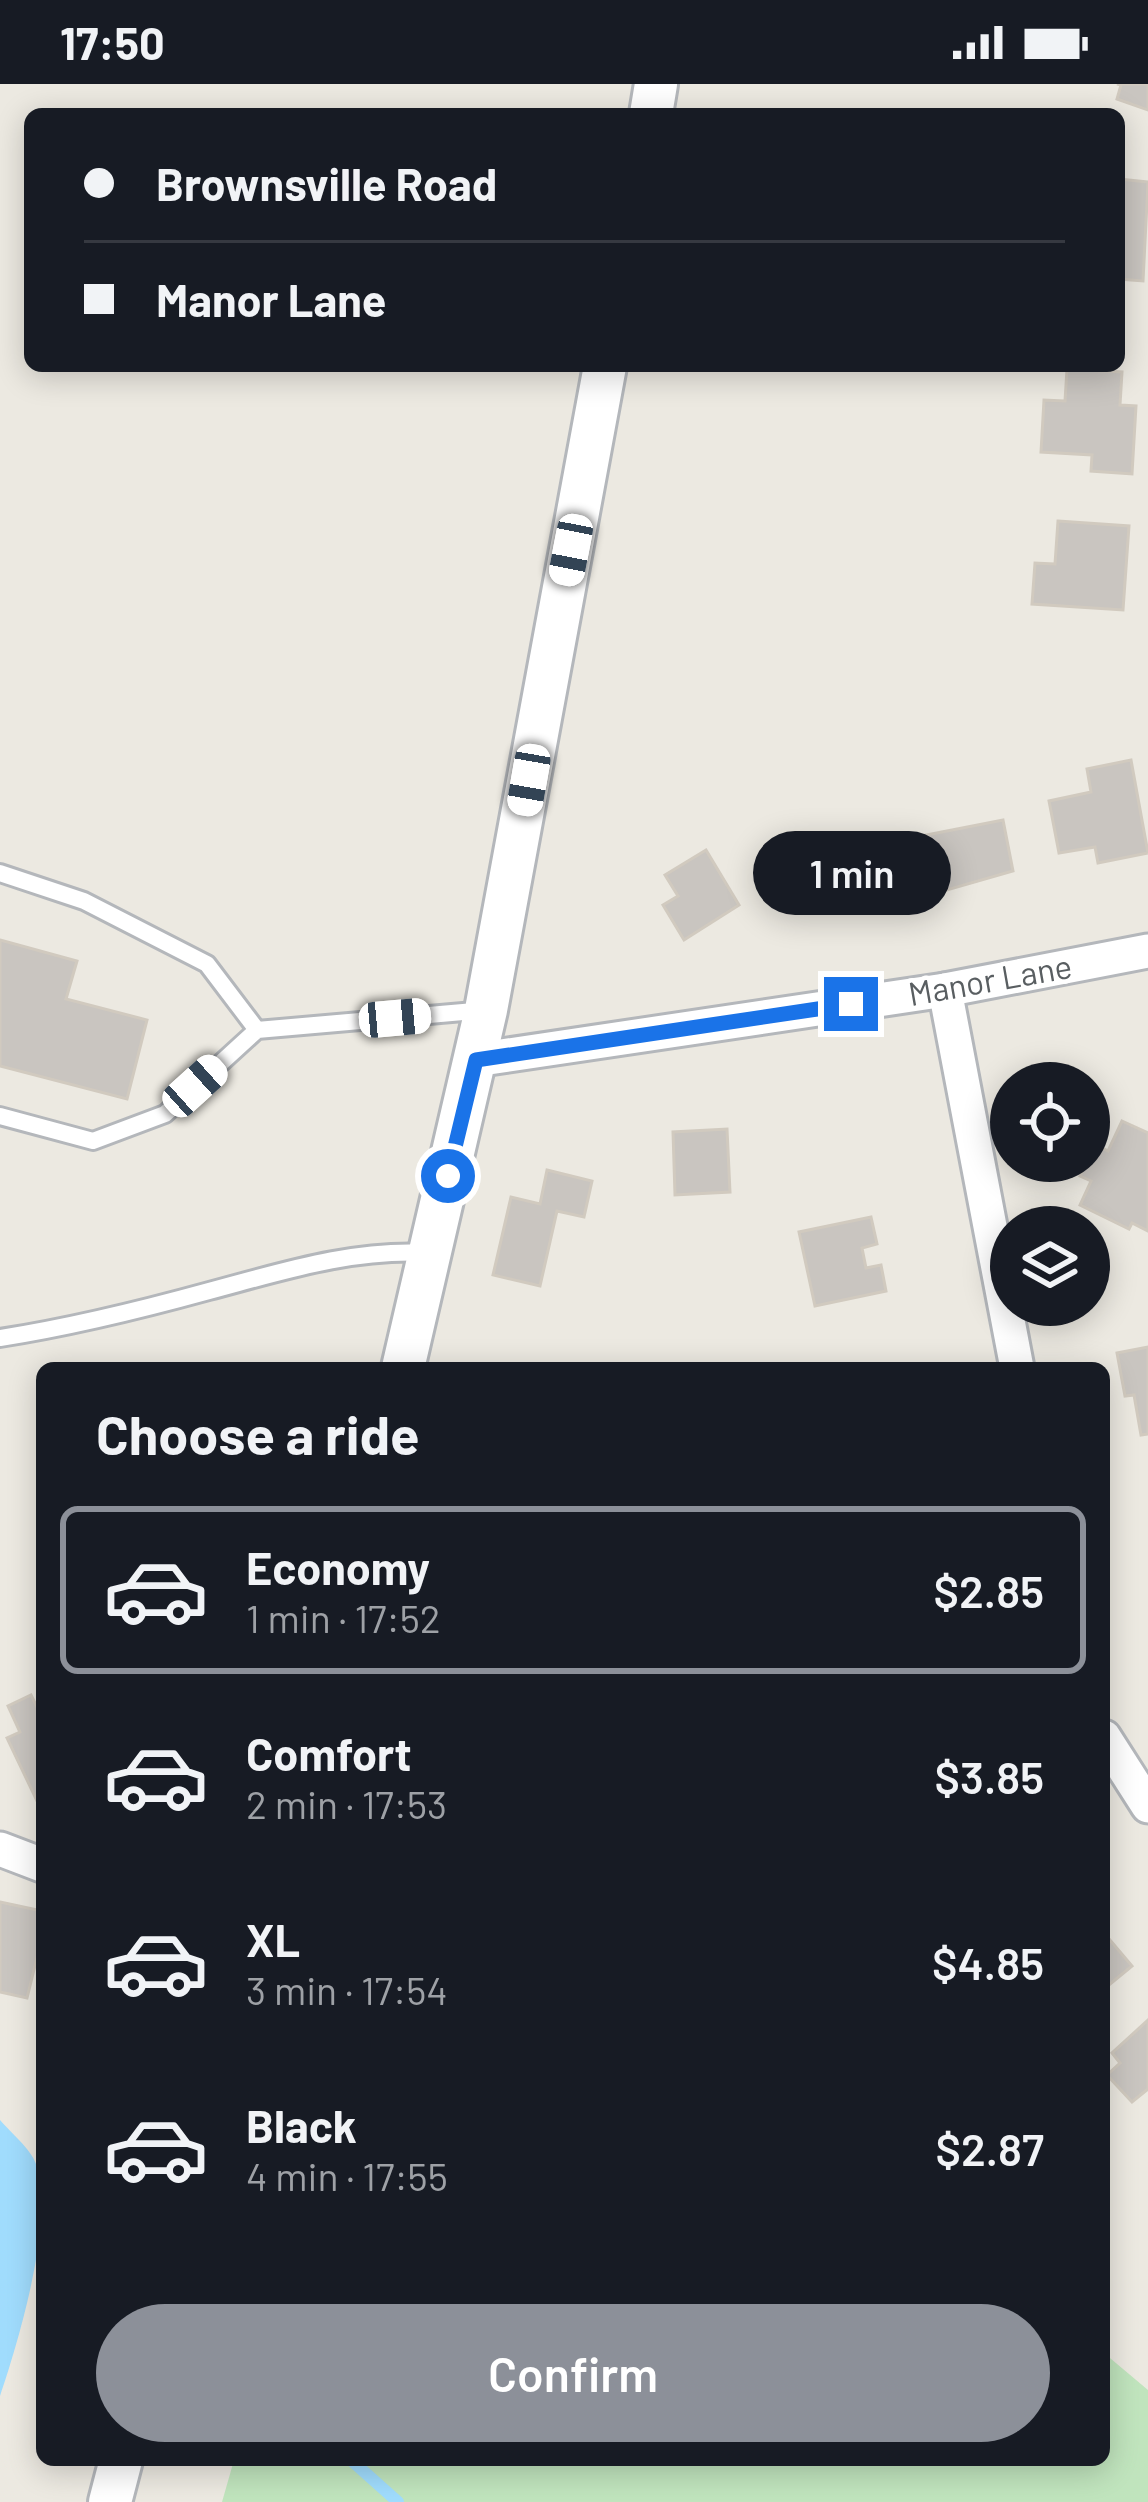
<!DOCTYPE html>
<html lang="en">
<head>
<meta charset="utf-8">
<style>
  body { margin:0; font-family:Barlow,sans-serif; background:#242831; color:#f1f3f6; height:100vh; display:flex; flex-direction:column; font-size:45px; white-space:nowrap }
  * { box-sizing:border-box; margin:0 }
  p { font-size:39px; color:#9ea1a6 }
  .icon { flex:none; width:66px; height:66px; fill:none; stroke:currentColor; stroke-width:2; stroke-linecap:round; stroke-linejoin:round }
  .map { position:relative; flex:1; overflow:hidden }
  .details { position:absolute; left:36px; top:1278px; width:1074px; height:1104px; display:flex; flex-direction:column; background:#171b24; border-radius:18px; box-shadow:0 6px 30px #0003 }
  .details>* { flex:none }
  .hud { position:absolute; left:24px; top:24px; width:1101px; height:264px; border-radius:18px; box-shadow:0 6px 30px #0003; display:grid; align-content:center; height:264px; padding:0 60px; background:#171b24 }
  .buttons { position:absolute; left:990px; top:978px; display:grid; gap:24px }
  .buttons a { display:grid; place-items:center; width:120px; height:120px; border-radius:50%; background:#171b24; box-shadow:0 6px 30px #0003; font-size:60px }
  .end { position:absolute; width:54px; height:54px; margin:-27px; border:15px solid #1a73e8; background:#fff; box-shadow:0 0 0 6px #fff }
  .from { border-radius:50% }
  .bubble { position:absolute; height:84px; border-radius:42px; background:#171b24; box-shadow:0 6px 30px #0003; font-size:39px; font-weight:600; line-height:84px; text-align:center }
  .car { position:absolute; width:36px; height:72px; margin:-36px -18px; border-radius:15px; box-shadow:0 0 9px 3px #0007; background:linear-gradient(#fff 24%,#345 0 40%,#fff 0 76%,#345 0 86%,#fff 0) }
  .hud b { display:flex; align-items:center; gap:42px; height:114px; font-size:45px }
  .hud b+b { border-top:3px solid #363941 }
  .hud i { width:30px; height:30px; background:#f1f3f6 }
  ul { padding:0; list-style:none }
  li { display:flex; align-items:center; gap:36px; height:168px; margin:0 24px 18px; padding:0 36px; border:6px solid transparent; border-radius:18px }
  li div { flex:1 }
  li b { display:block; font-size:45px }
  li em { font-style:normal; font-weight:600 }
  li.selected { border-color:#8c9099 }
  li>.icon { width:108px; height:108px; stroke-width:1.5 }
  h2 { padding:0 60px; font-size:54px; line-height:144px }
  .cta { display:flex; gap:24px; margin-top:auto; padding:24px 60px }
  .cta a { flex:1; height:138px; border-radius:72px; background:#8c9099; color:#fff; font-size:48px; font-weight:600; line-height:138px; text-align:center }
  .status { display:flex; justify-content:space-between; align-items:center; height:84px; padding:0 60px; background:#171b24; direction:ltr }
  .status svg { height:33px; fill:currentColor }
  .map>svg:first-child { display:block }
  .green { fill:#c0e4bd }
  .water { fill:#a0dcfd }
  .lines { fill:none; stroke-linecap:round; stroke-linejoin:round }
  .stream { stroke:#a0dcfd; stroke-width:12 }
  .building { fill:#c9c5c0; stroke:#d1cabf; stroke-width:3 }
  .service-casing { stroke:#b4b7bb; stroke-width:22 }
  .minor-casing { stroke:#b4b7bb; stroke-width:39 }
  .tertiary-casing { stroke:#b4b7bb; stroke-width:48 }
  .service { stroke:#fff; stroke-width:16 }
  .minor { stroke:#fff; stroke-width:33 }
  .tertiary { stroke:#fff; stroke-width:42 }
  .route { stroke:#1a73e8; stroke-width:15 }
  .labels { text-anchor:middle; stroke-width:9; stroke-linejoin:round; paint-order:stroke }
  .street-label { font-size:33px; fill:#595e61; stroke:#fff }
</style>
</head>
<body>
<div class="status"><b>17:50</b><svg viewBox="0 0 49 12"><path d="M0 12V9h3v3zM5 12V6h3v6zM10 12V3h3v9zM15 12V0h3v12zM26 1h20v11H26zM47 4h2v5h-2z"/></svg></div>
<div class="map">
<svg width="1148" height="2418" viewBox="0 0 1148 2418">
  <rect width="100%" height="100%" fill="#ece9e1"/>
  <!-- green -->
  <path class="green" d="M1104,2269L1148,2306V2418H222L234,2376H1104Z"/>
  <!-- water -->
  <path class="water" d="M0,2036C11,2049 31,2065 36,2080C56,2132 18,2259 0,2312Z"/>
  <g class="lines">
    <!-- stream -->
    <path class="stream" d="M351,2376L398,2418"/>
  </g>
  <!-- building -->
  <g class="building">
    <path d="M1117,0H1148V26L1117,15L1121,1Z"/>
    <path d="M1119,95L1148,98L1143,197L1119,195Z"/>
    <path d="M1067,285L1122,288L1120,321L1136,322L1132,390L1091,387L1092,371L1041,368L1044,316L1065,317Z"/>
    <path d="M1058,437L1129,442L1123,526L1032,520L1035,479L1055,480Z"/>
    <path d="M1131,676L1148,769L1098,779L1095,763L1059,769L1049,717L1091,708L1087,685Z"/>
    <path d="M1003,736L1013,787L940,808L937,797L910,802L901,756Z"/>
    <path d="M706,766L739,821L684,856L663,821L678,812L665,791Z"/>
    <path d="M0,856L77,877L66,915L147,936L127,1015L0,982Z"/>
    <path d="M1122,1037L1148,1049V1147L1132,1139L1129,1145L1080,1121L1091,1097L1080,1092L1095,1060L1108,1067Z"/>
    <path d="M727,1045L730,1108L675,1111L673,1048Z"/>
    <path d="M547,1086L592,1097L584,1133L557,1127L540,1202L493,1191L511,1113L540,1120Z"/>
    <path d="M871,1133L877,1160L862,1164L866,1184L881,1181L886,1207L815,1222L799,1148Z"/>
    <path d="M1148,1263V1350L1141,1351L1134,1311L1125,1312L1117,1269Z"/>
    <path d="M31,1611L42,1633V1718L38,1719L7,1654L20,1648L8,1622Z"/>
    <path d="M0,1818L42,1827V1853L27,1914L0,1908Z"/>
    <path d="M1104,1849L1132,1882L1104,1905Z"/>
    <path d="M1148,1936V2005L1132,2018L1107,1991L1120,1979L1112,1969Z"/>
  </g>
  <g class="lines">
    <!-- service casing -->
    <g class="service-casing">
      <g id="service">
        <path d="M0,789L84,817L207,880L257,946"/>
        <path d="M0,1032L93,1057L165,1030L257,946L486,926"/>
        <path d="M0,1254C71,1243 140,1226 209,1207C281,1188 351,1165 427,1169"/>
      </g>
    </g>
    <!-- minor casing -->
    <g class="minor-casing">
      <g id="minor">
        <path d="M945,906L1017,1284"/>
        <path d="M475,976L945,906L1148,867"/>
        <path d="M1104,1653L1148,1722"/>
        <path d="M0,1765L42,1781"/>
      </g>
    </g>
    <!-- tertiary casing -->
    <g class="tertiary-casing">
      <g id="tertiary">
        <path d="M651,30L656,0"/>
        <path d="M403,1284L486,926L605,282"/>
        <path d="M110,2418L121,2376"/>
      </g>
    </g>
    <!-- service -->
    <use href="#service" class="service"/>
    <!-- minor -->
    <use href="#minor" class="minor"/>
    <!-- tertiary -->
    <use href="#tertiary" class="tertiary"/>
  </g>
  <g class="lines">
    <!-- route -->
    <path class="route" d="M448,1092L476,976L851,920"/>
  </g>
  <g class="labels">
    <!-- street labels -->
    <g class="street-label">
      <text transform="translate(990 896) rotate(-10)" y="12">Manor Lane</text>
    </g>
  </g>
</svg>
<div class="buttons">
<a><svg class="icon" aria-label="locate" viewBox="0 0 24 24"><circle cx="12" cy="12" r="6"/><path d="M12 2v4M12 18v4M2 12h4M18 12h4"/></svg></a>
<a><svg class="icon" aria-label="layers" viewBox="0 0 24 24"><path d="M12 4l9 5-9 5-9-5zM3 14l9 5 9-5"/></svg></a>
</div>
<i class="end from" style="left:448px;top:1092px"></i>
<i class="end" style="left:851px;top:920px"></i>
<div class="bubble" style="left:753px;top:747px;width:198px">1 min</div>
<i class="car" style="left:571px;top:466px;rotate:191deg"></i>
<i class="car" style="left:529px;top:696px;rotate:190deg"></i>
<i class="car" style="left:395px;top:934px;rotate:85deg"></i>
<i class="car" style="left:195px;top:1002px;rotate:48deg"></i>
<div class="hud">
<b><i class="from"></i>Brownsville Road</b>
<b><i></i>Manor Lane</b>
</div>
<section class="details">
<h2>Choose a ride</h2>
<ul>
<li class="selected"><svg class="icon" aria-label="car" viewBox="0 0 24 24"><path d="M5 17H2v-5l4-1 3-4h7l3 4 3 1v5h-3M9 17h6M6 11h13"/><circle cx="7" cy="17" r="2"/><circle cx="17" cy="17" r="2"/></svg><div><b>Economy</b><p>1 min · 17:52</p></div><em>$2.85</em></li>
<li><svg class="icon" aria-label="car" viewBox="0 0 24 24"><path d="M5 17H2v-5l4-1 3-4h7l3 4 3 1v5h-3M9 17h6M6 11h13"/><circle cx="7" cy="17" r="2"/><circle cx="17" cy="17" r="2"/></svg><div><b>Comfort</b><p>2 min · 17:53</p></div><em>$3.85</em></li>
<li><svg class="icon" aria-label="car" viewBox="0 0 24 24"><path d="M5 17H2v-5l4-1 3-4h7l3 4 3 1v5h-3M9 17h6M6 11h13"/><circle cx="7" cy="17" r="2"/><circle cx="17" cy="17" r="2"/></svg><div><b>XL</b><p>3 min · 17:54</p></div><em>$4.85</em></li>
<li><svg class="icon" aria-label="car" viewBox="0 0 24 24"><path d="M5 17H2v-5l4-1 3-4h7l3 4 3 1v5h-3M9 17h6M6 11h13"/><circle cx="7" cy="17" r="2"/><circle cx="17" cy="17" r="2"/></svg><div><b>Black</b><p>4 min · 17:55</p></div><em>$2.87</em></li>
</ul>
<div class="cta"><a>Confirm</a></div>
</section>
</div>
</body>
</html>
